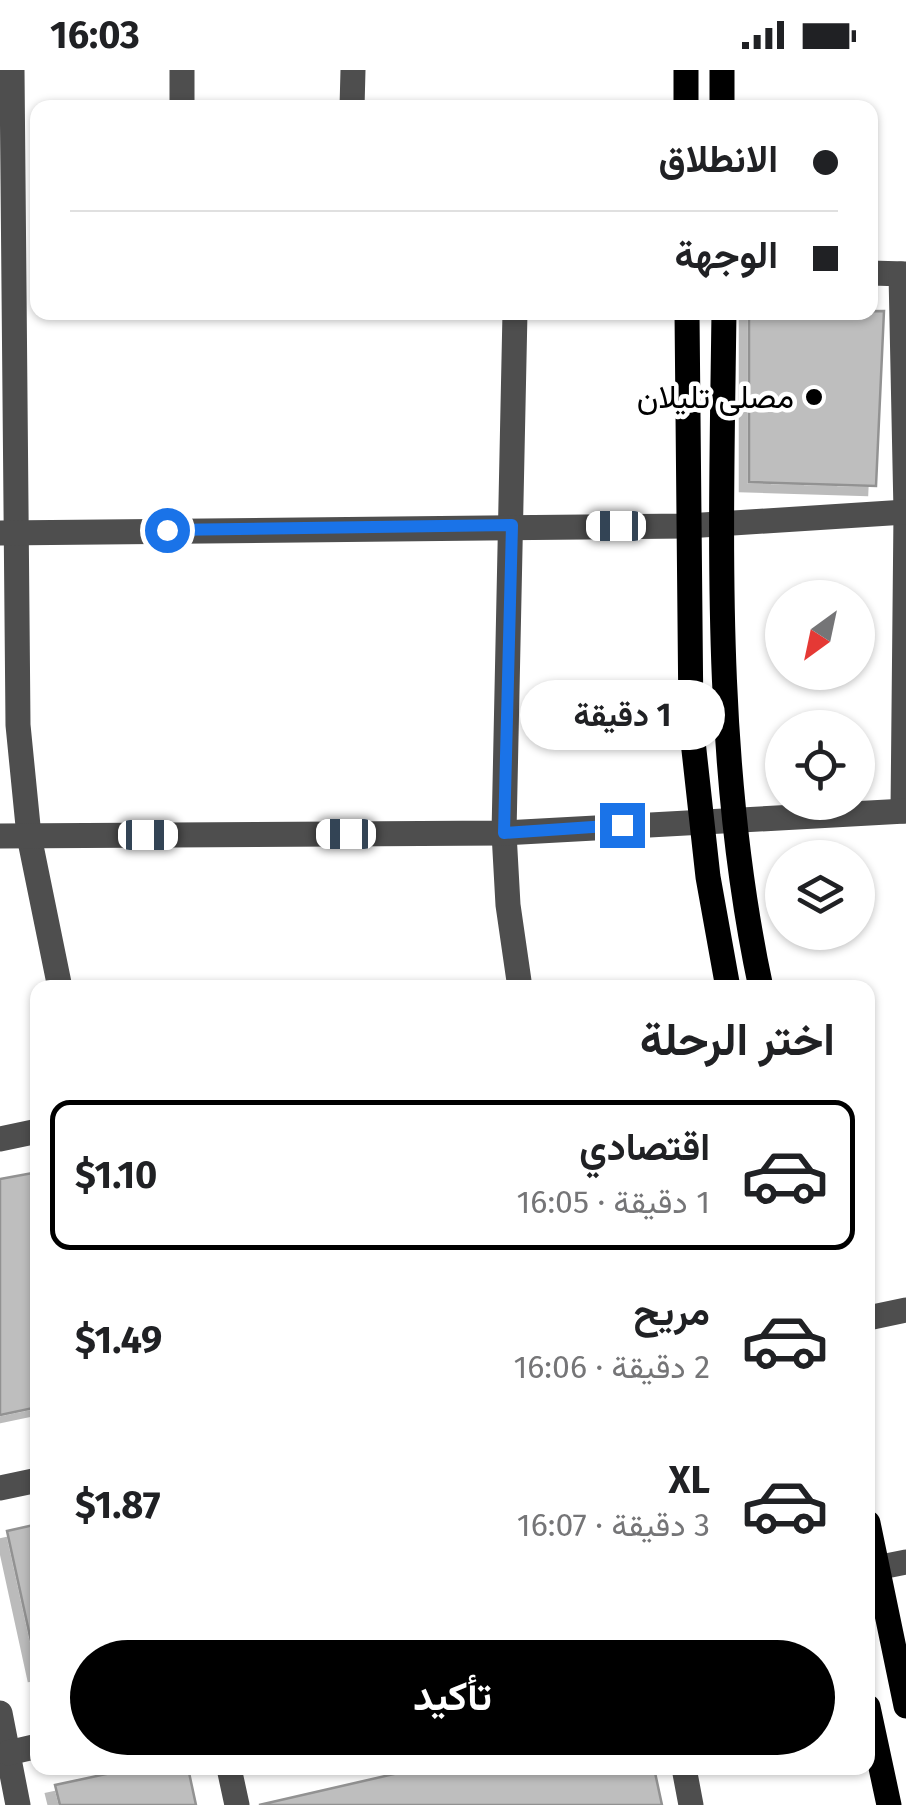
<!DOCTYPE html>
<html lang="ar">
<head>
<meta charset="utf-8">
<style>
  body { margin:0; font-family:"Fira Sans",Vazirmatn,sans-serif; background:#f2f2f2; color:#202124; direction:rtl; height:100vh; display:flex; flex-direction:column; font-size:38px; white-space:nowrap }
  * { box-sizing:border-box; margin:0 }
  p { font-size:32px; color:#757577 }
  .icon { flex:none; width:55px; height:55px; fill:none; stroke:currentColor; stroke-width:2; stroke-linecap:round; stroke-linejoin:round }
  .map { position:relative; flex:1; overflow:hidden; direction:ltr }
  .panel { position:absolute; left:30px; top:910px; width:845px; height:795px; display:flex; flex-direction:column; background:#fff; border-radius:20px; box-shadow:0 2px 8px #0004; direction:rtl }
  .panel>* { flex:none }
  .banner { position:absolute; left:30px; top:30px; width:848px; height:220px; border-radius:20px; box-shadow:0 2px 8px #0004; direction:rtl; display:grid; align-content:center; height:220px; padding:0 40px; background:#fff }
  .needle { width:65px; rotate:213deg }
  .buttons { position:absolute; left:765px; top:510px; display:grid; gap:20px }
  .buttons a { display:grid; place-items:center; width:110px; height:110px; border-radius:50%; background:#fff; box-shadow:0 2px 8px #0004; font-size:50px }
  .end { position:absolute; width:45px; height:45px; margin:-22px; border:12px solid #1a73e8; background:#fff; box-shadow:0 0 0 5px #fff }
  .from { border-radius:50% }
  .bubble { position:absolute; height:70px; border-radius:35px; background:#fff; box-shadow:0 2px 8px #0004; font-size:32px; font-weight:700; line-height:70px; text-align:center; direction:rtl }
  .car { position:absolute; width:30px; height:60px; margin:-30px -15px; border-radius:12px; box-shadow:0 0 8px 2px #0007; background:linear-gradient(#fff 24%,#345 0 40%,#fff 0 76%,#345 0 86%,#fff 0) }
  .banner b { display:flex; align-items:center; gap:35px; height:95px; font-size:38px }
  .banner b+b { border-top:2px solid #e0e0e0 }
  .banner i { width:25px; height:25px; background:#202124 }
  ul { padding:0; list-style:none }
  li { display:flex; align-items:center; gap:30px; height:150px; margin:0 20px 15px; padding:0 20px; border:5px solid transparent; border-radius:20px }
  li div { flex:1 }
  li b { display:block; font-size:38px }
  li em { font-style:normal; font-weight:700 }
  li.active { border-color:#000 }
  li>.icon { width:90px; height:90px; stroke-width:1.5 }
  h2 { padding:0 40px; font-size:45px; line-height:120px }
  .action { display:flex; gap:20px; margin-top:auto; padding:20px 40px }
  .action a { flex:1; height:115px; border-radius:60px; background:#000; color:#fff; font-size:40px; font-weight:700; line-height:115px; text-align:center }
  .status { display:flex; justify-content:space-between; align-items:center; height:70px; padding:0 50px; background:#fff; direction:ltr }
  .status svg { height:28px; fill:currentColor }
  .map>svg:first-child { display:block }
  .building { fill:#bebebe; stroke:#929292; stroke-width:2.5; filter:url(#shadow) }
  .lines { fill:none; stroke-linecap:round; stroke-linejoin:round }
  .minor { stroke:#4e4e4e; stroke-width:25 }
  .major { stroke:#000; stroke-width:25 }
  .route { stroke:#1a73e8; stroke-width:12 }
  .poi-dot { fill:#000; stroke:#fff; stroke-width:4 }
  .labels { text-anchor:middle; stroke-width:9; stroke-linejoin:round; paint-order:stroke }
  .poi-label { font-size:32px; fill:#000; stroke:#fff; text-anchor:end }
</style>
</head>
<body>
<div class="status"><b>16:03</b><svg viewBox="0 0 49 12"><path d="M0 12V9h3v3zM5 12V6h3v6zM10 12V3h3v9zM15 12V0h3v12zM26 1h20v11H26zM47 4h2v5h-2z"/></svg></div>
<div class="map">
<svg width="906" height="1735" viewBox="0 0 906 1735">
  <defs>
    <filter id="shadow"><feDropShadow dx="-9" dy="9" stdDeviation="0" flood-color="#0004"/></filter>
  </defs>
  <rect width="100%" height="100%" fill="#fff"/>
  <!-- building -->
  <g class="building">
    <path d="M884,241L876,416L749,412V242Z"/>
    <path d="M38,1102V1337L0,1345V1109Z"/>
    <path d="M38,1454V1603L7,1461Z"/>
    <path d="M134,1698H188L196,1735H60L55,1715Z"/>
    <path d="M420,1698H654L662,1735H259Z"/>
  </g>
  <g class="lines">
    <!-- minor -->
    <g class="minor">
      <path d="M12,0L18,655L29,766L60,918"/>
      <path d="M182,0V38"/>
      <path d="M352,38L353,0"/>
      <path d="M870,203L906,204"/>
      <path d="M901,204L906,442L903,741"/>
      <path d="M515,242L504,763L508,835L520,918"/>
      <path d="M0,463L687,456L906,442"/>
      <path d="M0,766L504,763L906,741"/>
      <path d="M0,1069L38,1061"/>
      <path d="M868,1248L906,1240"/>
      <path d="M0,1418L38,1410"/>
      <path d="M876,1498L906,1492"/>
      <path d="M0,1643L18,1735"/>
      <path d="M8,1683L38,1676"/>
      <path d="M229,1698L237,1735"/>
      <path d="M684,1698L691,1735"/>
    </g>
    <!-- major -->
    <g class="major">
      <path d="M686,0V38"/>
      <path d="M722,0V38"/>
      <path d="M687,242L691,653L708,807L728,918"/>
      <path d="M724,242C721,469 713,695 761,918"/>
      <path d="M868,1453L906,1636"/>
      <path d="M868,1637L889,1735"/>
    </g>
  </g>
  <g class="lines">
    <!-- route -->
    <path class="route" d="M167,460L512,455L504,763L622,755"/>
  </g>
  <!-- markers -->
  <circle class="poi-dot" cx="814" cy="327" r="10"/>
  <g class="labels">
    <!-- poi labels -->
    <g class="poi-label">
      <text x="794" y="338">مصلى تليلان</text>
    </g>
  </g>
</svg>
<div class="buttons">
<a><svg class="needle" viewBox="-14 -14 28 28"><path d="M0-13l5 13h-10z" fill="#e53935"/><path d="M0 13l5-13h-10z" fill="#757577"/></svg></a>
<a><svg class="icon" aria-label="locate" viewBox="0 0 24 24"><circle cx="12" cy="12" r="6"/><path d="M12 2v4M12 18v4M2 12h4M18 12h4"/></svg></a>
<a><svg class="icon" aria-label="layers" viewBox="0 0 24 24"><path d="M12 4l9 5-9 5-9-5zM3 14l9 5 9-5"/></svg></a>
</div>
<i class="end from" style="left:167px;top:460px"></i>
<i class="end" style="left:622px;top:755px"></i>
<div class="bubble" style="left:520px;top:610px;width:205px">1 دقيقة</div>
<i class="car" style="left:616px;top:456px;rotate:270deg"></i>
<i class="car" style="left:346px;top:764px;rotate:270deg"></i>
<i class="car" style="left:148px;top:765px;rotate:90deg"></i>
<div class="banner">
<b><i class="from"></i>الانطلاق</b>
<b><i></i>الوجهة</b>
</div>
<section class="panel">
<h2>اختر الرحلة</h2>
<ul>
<li class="active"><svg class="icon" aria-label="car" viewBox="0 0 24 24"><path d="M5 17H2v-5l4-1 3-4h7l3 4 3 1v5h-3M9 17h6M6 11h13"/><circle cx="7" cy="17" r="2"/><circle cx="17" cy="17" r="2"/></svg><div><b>اقتصادي</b><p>1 دقيقة · 16:05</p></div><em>$1.10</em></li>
<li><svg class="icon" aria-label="car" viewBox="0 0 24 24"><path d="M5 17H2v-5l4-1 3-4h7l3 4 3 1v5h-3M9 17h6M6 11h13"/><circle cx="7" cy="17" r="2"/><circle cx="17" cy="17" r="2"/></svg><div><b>مريح</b><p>2 دقيقة · 16:06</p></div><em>$1.49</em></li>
<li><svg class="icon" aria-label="car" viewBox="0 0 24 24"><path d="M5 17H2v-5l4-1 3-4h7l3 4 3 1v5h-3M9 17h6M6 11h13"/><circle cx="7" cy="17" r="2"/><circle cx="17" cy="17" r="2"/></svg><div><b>XL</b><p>3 دقيقة · 16:07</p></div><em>$1.87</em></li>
</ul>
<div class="action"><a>تأكيد</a></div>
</section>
</div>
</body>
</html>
